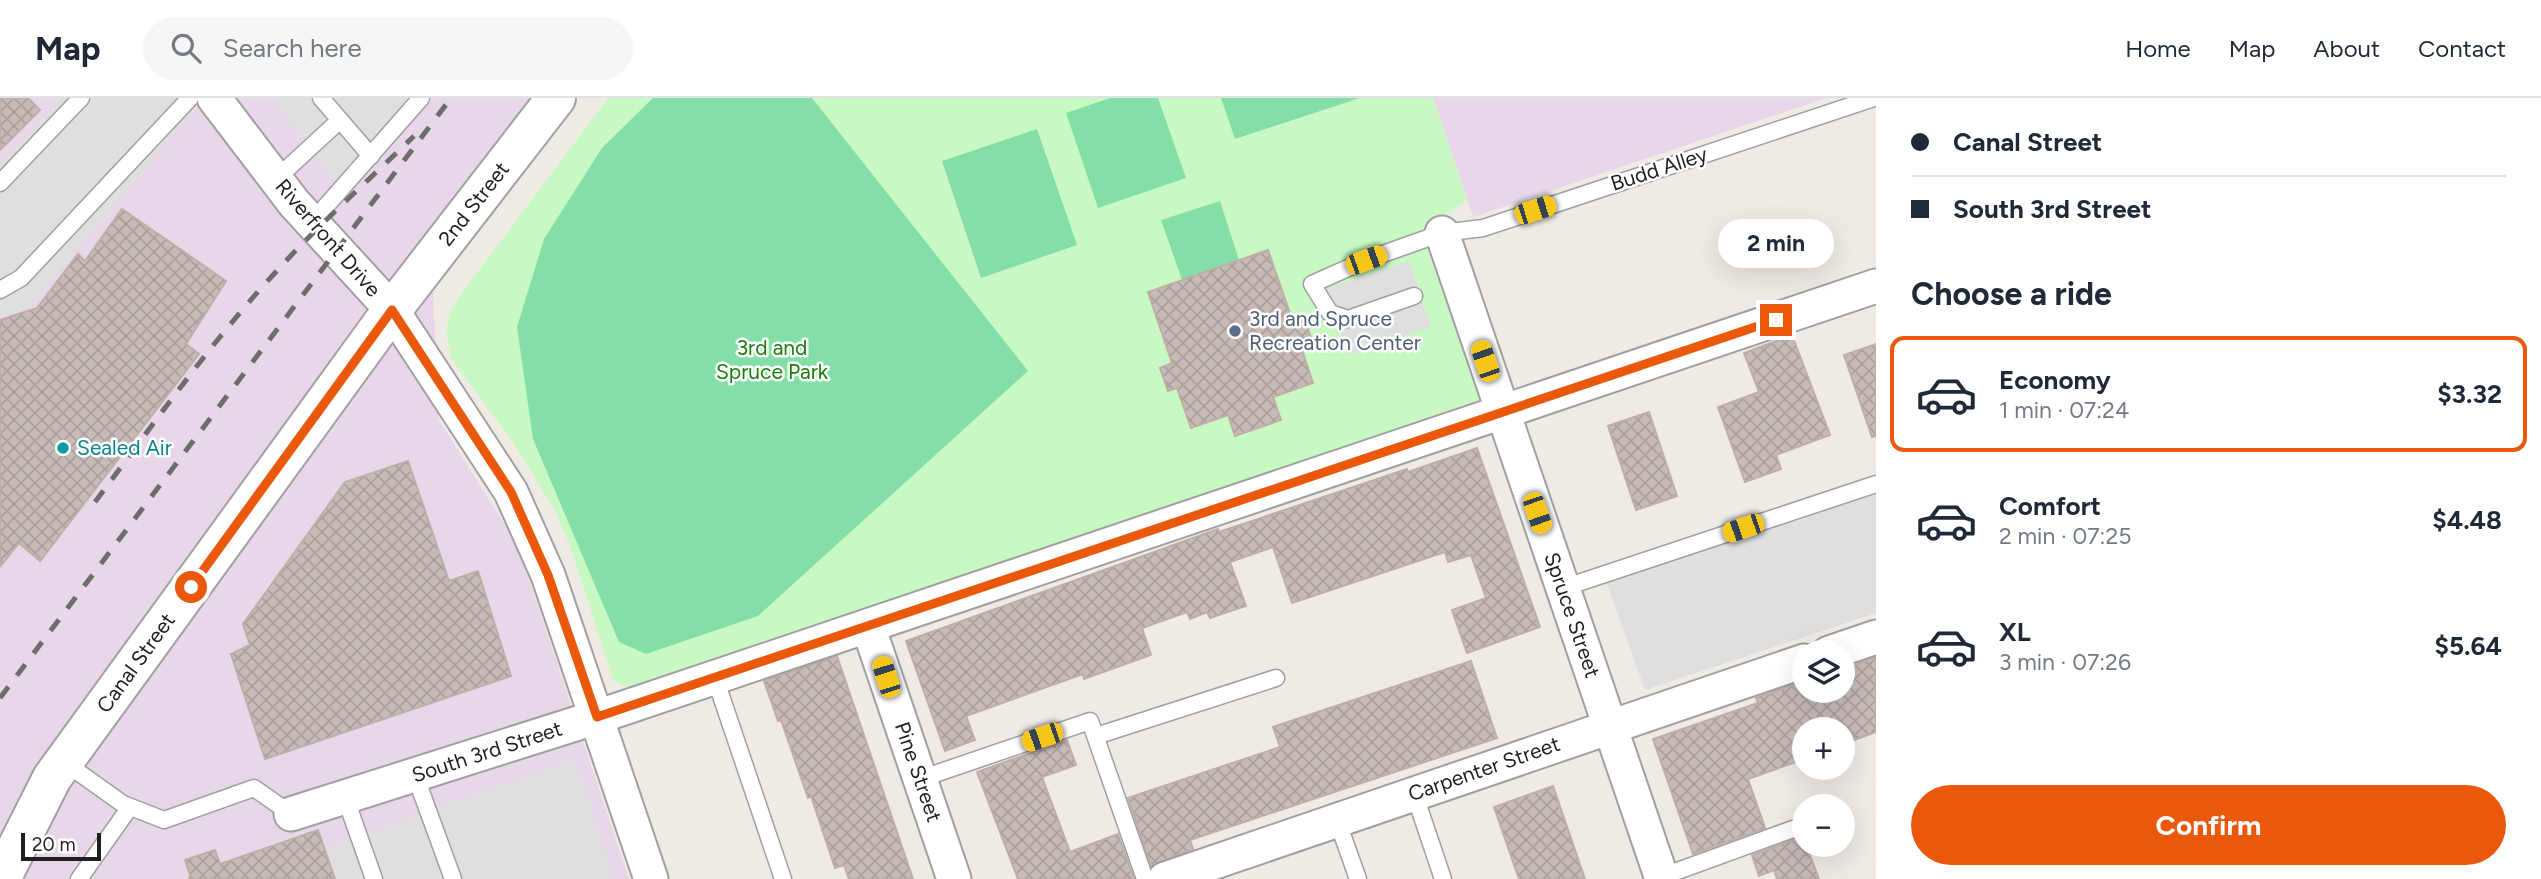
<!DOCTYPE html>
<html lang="en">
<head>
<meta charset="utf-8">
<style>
  body { margin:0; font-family:Figtree,sans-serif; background:#f6f6f7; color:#1f2937; height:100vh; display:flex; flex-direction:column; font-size:26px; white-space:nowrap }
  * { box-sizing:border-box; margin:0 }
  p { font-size:23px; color:#747a83 }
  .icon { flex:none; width:38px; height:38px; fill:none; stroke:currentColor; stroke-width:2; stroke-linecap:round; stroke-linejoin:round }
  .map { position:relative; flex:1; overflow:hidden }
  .side { display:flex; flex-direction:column; background:#fff; width:665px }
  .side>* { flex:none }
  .guide { display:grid; align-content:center; height:154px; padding:0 35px; background:#fff }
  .tools { position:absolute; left:1792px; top:542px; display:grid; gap:14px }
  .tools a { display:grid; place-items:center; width:63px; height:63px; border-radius:50%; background:#fff; box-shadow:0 7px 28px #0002; font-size:35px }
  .scale { position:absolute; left:21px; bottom:18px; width:80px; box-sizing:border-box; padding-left:7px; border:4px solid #1f1f1f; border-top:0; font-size:19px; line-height:24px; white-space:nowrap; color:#1f1f1f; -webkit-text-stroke:5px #fff; paint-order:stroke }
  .end { position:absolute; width:32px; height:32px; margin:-16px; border:9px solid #ea580c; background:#fff; box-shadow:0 0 0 4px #fff }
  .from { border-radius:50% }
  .bubble { position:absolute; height:49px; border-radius:24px; background:#fff; box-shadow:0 7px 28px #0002; font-size:23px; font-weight:700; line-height:49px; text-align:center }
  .car { position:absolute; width:21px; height:42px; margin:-21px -10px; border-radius:9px; box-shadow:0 0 5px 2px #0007; background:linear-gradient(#f5c518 24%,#345 0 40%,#f5c518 0 76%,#345 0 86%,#f5c518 0) }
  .guide b { display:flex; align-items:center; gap:24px; height:66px; font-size:26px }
  .guide b+b { border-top:2px solid #e0e1e3 }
  .guide i { width:18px; height:18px; background:#1f2937 }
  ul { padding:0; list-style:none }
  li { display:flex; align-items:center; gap:21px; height:116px; margin:0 14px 10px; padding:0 21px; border:4px solid transparent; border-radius:14px }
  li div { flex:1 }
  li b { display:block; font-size:26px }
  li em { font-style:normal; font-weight:700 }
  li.active { border-color:#ea580c }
  li>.icon { width:63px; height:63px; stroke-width:1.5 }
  h2 { padding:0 35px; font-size:32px; line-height:84px }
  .button { display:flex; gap:14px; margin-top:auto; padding:14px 35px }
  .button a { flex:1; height:80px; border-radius:42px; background:#ea580c; color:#fff; font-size:28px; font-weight:700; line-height:80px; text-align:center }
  header { display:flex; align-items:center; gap:42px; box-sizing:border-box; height:98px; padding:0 35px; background:#fff; border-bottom:2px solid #e0e1e3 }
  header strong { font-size:33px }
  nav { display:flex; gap:38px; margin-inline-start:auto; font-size:24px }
  .search { width:490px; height:63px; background:#f6f6f7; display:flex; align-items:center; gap:18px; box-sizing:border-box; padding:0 24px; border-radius:38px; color:#747a83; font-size:26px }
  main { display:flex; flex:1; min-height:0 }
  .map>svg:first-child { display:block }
  .industrial { fill:#e8d7e9 }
  .park { fill:#c9f9c2 }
  .pitch { fill:#83dfa7 }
  .parking { fill:#dfdfdf }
  .building { fill:url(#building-cross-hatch); stroke:#c1ada7; stroke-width:2 }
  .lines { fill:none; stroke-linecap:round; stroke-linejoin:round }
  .service-casing { stroke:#a0a0a0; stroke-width:19 }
  .minor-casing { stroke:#a0a0a0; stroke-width:37 }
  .tertiary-casing { stroke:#a0a0a0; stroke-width:42 }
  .service { stroke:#fff; stroke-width:16 }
  .minor { stroke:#fff; stroke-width:33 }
  .tertiary { stroke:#fff; stroke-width:38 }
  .rail { stroke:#6d6d6d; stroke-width:5; stroke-dasharray:14 14; stroke-linecap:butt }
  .route { stroke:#ea580c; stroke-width:9 }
  .service-dot { fill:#5c6f8a; stroke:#fff; stroke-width:2.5 }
  .culture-dot { fill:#0f9aa8; stroke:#fff; stroke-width:2.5 }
  .labels { text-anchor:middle; stroke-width:5; stroke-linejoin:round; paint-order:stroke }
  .street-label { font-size:21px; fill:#1f1f1f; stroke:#fff }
  .service-label { font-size:21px; fill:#4e5e75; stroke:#fff; text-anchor:start }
  .park-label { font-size:21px; fill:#1a7e0b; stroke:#fff }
  .culture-label { font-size:21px; fill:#0d838f; stroke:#fff; text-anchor:start }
</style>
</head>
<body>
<header>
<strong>Map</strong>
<div class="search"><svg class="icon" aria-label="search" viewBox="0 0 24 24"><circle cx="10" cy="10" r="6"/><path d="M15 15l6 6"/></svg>Search here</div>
<nav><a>Home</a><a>Map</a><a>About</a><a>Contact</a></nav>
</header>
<main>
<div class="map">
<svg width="1876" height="781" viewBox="0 0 1876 781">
  <defs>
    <pattern id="building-cross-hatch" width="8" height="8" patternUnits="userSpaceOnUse" patternTransform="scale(1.75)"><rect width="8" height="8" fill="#c7bbb8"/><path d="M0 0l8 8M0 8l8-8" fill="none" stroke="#aaa09e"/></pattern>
  </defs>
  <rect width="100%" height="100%" fill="#f0eae5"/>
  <!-- industrial -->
  <g class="industrial">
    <path d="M0,0H535L430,128L439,322L518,448L629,781H0Z"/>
    <path d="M1433,0H1826L1473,119Z"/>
  </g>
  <!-- park -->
  <path class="park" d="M608,0H1433L1467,102L1422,134L1480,302L631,588L620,587L613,581L569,445L554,411L513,344L452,262L446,235L449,217L458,200Z"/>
  <!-- pitch -->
  <g class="pitch">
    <path d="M653,0H812L1028,273L758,518L646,556L619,544L533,341L517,229L544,141L602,50Z"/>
    <path d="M1110,0H1158L1186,80L1098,110L1066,15Z"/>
    <path d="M1221,0H1360L1235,41Z"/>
    <path d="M1037,31L1077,147L981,180L942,63Z"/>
    <path d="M1220,103L1239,162L1182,182L1161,122Z"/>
  </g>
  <!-- parking -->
  <g class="parking">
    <path d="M64,0H183L194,13L28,210L0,220V67Z"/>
    <path d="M272,0H421L339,90Z"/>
    <path d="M1409,163L1431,229L1348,257L1326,191Z"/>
    <path d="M1876,396V515L1645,592L1607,486Z"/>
    <path d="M574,662L613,781H335L325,750Z"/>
  </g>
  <!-- building -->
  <g class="building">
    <path d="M0,0H28L40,12L0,52Z"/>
    <path d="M122,111L226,183L186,246L199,256L40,463L19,445L0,469V222L37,210L78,156L85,163Z"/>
    <path d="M1268,152L1292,221L1303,217L1313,245L1301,249L1313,285L1273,299L1281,322L1235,338L1228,317L1191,330L1177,290L1168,293L1160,270L1172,265L1148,194Z"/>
    <path d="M1792,237L1830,337L1776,357L1781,371L1745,384L1718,309L1759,294L1744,255Z"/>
    <path d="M1876,246V338L1872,339L1844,257Z"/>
    <path d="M1649,314L1677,398L1636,412L1608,328Z"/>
    <path d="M1477,350L1540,529L1467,555L1452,512L1486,500L1471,457L1448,464L1445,454L1292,505L1273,449L1230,464L1246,508L1210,520L1207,514L1190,521L1187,514L1142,530L1151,557L1084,581L1083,576L966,618L975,642L945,653L906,543L1218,431L1219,434L1407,371L1408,374Z"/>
    <path d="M408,363L449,483L478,473L511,578L265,661L231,556L250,547L243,526L345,384Z"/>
    <path d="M837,558L913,781H849L844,767L835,770L811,698L808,700L781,622L778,623L764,583Z"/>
    <path d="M1876,559V634L1843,646V632H1804V661L1748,681L1765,730L1693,756L1653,641L1758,605L1756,600L1804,583V593H1843V571Z"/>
    <path d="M1471,563L1497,640L1190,742L1193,751L1151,768L1128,700L1280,649L1273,629Z"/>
    <path d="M1067,642L1076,667L1042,679L1070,754L1118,736L1134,781H1018L977,674Z"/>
    <path d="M1553,688L1585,781H1519L1494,709Z"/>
    <path d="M318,732L335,781H189L190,777L185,762L215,752L220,766Z"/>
    <path d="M1803,738L1804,747H1806L1819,781H1777L1774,772L1759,778L1752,757Z"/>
  </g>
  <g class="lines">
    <!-- service casing -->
    <g class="service-casing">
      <g id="service">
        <path d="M321,0L371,58"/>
        <path d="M276,81L340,22"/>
        <path d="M0,85L81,0"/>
        <path d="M312,124L421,0"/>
        <path d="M0,192L21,180L190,0"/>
        <path d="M1414,198L1348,221L1330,215L1312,186L1366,162L1442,135L1483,130L1874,0"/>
        <path d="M1563,490L1876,386"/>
        <path d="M715,580L783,781"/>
        <path d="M1096,638L1276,580"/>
        <path d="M64,664L123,706L164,722L254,690L291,716"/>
        <path d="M415,677L453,781"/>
        <path d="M920,681L1090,623L1145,781"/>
        <path d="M1414,695L1443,781"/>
        <path d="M345,699L374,781"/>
        <path d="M1337,722L1358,781"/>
        <path d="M1661,779L1804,727"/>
        <path d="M79,781L130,709"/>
      </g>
    </g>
    <!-- minor casing -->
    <g class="minor-casing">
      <g id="minor">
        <path d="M214,0L294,105L392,212L511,394L548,477L651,781"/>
        <path d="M1442,135L1662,781"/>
        <path d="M868,528L954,781"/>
        <path d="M1829,555L1876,539"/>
        <path d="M291,716L597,619L1876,188"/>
        <path d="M1165,781L1804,563"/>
      </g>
    </g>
    <!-- tertiary casing -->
    <g class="tertiary-casing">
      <path id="tertiary" d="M1,781L52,680L392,212L556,0"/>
    </g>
    <!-- service -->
    <use href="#service" class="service"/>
    <!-- minor -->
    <use href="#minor" class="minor"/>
    <!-- tertiary -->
    <use href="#tertiary" class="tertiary"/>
    <!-- rail -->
    <g class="rail">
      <path d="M95,404C153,327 208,248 273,177C317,128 367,84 414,38"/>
      <path d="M0,600L451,0"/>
    </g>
  </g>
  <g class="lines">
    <!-- route -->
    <path class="route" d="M191,489L392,212L511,394L548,477L597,619L1776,222"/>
  </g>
  <!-- markers -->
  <circle class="service-dot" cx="1235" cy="233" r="7"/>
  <circle class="culture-dot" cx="63" cy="350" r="7"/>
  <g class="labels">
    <!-- street labels -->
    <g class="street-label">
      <text transform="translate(1659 71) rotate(-18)" y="7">Budd Alley</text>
      <text transform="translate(474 106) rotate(-52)" y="7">2nd Street</text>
      <text transform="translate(328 140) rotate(49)" y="7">Riverfront Drive</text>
      <text transform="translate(1572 517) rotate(71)" y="7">Spruce Street</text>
      <text transform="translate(136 565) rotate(-54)" y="7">Canal Street</text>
      <text transform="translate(487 654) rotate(-18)" y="7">South 3rd Street</text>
      <text transform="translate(1484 671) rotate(-19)" y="7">Carpenter Street</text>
      <text transform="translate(918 674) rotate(71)" y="7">Pine Street</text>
    </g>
    <!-- service labels -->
    <g class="service-label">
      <text x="1249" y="228">3rd and Spruce<tspan x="1249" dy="24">Recreation Center</tspan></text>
    </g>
    <!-- park labels -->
    <g class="park-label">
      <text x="772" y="257">3rd and<tspan x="772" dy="24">Spruce Park</tspan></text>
    </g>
    <!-- culture labels -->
    <g class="culture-label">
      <text x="77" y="357">Sealed Air</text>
    </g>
  </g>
</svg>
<div class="tools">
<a><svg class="icon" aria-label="layers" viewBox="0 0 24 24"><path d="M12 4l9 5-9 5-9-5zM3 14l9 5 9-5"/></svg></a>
<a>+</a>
<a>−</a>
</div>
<div class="scale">20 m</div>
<i class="end from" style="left:191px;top:489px"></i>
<i class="end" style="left:1776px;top:222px"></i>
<div class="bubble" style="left:1718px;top:121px;width:116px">2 min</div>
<i class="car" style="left:1535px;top:112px;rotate:72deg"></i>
<i class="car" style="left:1366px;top:162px;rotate:70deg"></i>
<i class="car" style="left:1485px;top:263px;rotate:341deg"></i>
<i class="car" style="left:1537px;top:415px;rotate:161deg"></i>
<i class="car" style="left:1743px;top:430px;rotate:251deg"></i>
<i class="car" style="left:886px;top:579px;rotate:342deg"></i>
<i class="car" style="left:1042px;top:639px;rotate:251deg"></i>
</div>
<section class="side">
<div class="guide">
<b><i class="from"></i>Canal Street</b>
<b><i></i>South 3rd Street</b>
</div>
<h2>Choose a ride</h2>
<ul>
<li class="active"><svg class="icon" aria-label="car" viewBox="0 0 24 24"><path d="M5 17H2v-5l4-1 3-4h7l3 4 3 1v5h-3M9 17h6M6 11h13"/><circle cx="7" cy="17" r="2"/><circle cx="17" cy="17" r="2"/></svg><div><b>Economy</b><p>1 min · 07:24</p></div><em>$3.32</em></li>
<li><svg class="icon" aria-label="car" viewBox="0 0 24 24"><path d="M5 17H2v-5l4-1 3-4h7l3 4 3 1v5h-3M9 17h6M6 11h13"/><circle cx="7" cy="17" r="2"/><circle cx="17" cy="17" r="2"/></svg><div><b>Comfort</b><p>2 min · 07:25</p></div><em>$4.48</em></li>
<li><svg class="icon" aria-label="car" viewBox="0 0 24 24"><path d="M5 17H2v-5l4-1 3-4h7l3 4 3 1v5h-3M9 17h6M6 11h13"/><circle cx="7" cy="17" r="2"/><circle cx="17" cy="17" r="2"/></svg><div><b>XL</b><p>3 min · 07:26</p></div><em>$5.64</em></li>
</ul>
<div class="button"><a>Confirm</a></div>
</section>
</main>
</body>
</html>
